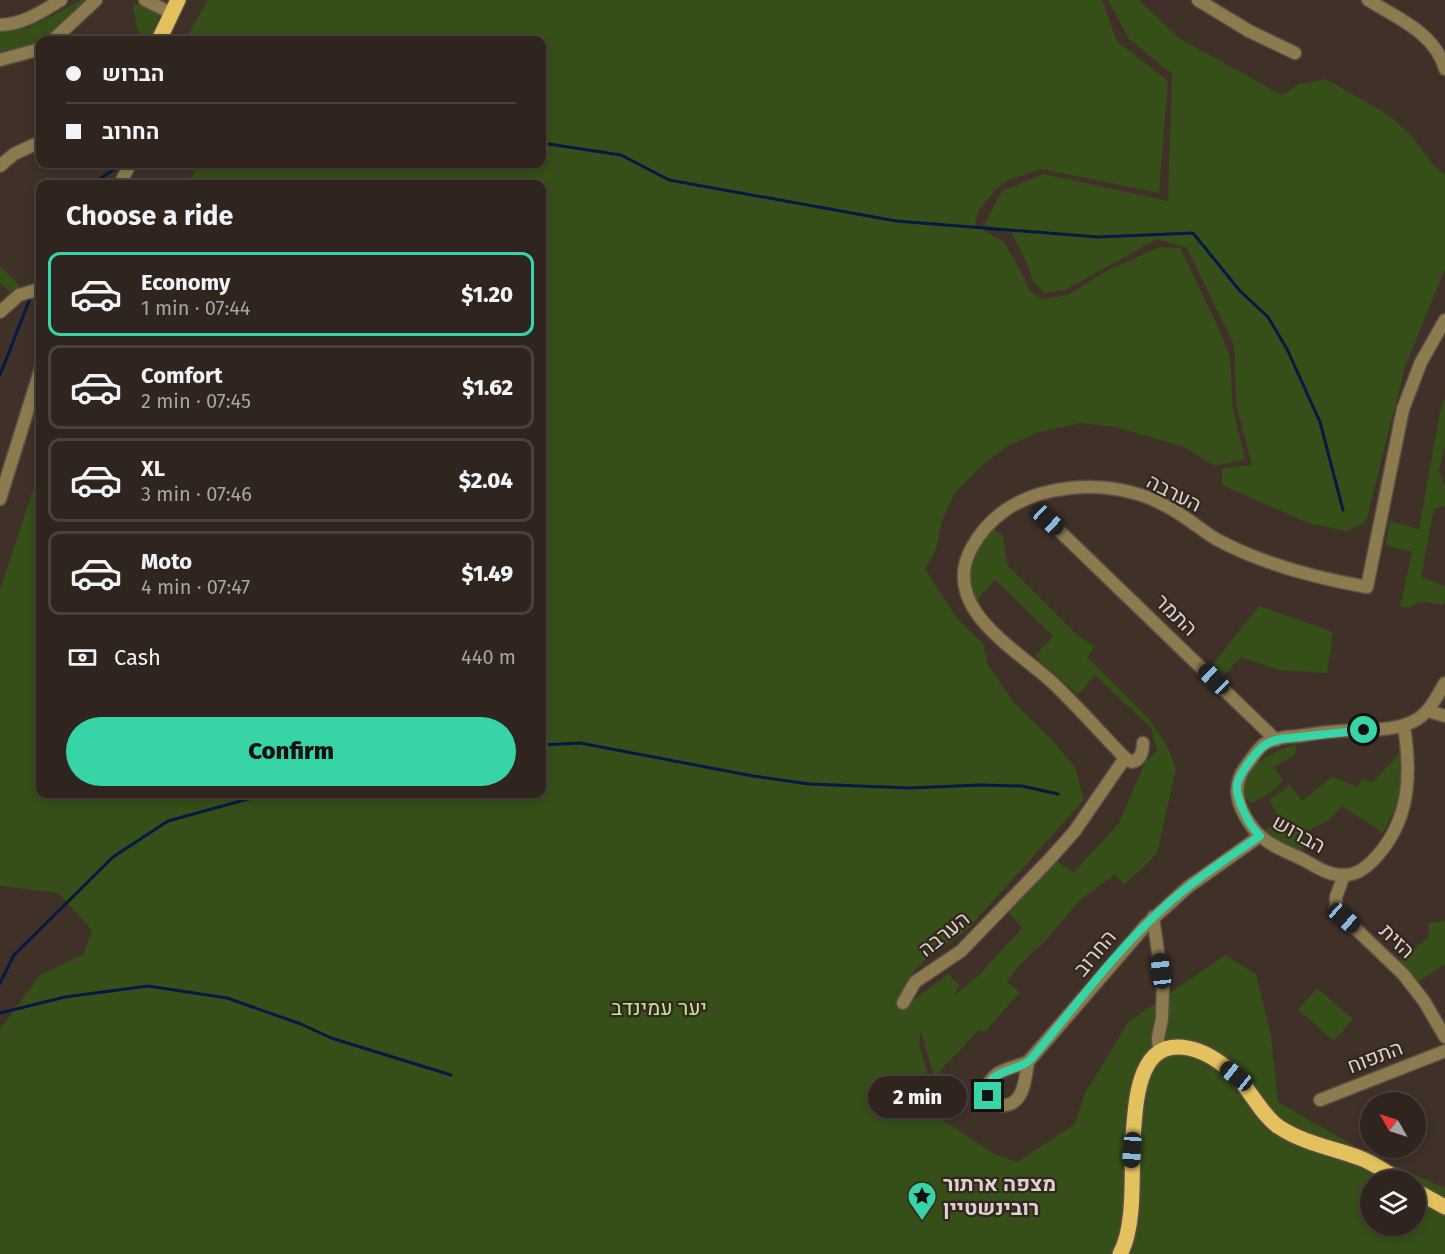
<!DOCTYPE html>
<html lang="en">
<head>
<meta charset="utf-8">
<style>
  body { margin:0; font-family:"Fira Sans",Heebo,sans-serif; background:#3b302b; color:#f1f3f6; height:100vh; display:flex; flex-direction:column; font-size:22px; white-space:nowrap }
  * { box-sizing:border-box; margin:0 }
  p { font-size:20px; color:#a7a4a4 }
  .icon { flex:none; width:33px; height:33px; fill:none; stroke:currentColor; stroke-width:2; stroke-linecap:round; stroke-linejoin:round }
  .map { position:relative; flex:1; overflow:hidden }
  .sheet { position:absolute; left:36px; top:180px; width:510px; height:618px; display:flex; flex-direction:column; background:#2f241e; border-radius:12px; box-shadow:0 3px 9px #0003,0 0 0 2px #4a413c }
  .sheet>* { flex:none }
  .hud { position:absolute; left:36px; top:36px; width:510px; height:132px; border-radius:12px; box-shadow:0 3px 9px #0003,0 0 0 2px #4a413c; display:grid; align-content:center; height:132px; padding:0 30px; background:#2f241e }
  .needle { width:39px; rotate:309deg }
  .buttons { position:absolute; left:1360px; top:1092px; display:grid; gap:12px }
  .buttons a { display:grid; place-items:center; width:66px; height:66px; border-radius:50%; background:#2f241e; box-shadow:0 3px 9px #0003,0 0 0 2px #4a413c; font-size:30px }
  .end { position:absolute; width:27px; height:27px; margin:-14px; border:8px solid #36d4a7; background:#111; box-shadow:0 0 0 3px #111 }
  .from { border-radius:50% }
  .bubble { position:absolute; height:42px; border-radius:21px; background:#2f241e; box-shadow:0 3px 9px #0003,0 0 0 2px #4a413c; font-size:20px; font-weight:800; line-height:42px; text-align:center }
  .car { position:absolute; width:18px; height:36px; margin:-18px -9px; border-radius:8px; box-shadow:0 0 4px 2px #0007; background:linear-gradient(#222 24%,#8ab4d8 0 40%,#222 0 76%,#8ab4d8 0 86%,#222 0) }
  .hud b { display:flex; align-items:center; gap:21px; height:57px; font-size:22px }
  .hud b+b { border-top:2px solid #4a413c }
  .hud i { width:15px; height:15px; background:#f1f3f6 }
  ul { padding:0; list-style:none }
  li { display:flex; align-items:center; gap:18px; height:84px; margin:0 12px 9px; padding:0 18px; border:3px solid #4a413c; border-radius:12px }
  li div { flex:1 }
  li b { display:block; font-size:22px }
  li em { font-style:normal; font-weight:800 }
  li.selected { border-color:#36d4a7 }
  li>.icon { width:54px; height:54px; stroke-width:1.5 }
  h2 { padding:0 30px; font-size:27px; line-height:72px }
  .pay { display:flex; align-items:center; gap:15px; height:66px; padding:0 30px; font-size:22px }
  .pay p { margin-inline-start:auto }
  .primary-button { display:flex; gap:12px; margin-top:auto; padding:12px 30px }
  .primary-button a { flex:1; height:69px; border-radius:36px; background:#36d4a7; color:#111; font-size:24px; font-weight:800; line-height:69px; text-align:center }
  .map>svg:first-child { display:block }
  .green { fill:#364e18; fill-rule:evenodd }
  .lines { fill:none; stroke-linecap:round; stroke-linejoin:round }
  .stream { stroke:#031a44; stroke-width:3 }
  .minor-casing { stroke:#5b4d46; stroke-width:15 }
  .major-casing { stroke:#5b4d46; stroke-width:18 }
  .minor { stroke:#8b7b4e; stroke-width:12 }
  .major { stroke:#e2c15e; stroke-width:15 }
  .route { stroke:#36d4a7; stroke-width:8 }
  .labels { text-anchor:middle; stroke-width:4.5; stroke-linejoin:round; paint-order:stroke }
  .street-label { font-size:21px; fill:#dbd1cd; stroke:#34261f }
  .park-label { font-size:21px; fill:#bde795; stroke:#34261f }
  .poi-label { font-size:21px; font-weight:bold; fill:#dbd1cd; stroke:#34261f; text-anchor:start }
</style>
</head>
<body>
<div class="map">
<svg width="1445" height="1254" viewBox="0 0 1445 1254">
  <rect width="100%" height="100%" fill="#3f3028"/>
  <!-- green -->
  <g class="green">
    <path d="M81,0H86L45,38L31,45L0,52V32L28,28Z"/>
    <path d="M208,0H1102L1117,41L1168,81L1159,193L1042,169L1008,180L994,191L979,210L975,225L1004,242L1019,268L1030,291L1041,299L1068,295L1104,272L1160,247L1180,248L1215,320L1230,356L1233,410L1245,459L1215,466L1184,447L1116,427L1081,423L1039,432L1006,447L979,468L954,494L941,524L936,550L925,569L956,617L983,644L988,665L1015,704L1052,740L1075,767L1084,800L967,930L925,960L915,970L908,982L904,997L912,1001L948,974L960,985L953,996L977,977L1022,928L1008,912L1056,861L1074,872L1119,823L1145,762L1157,751L1151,728L1095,675L1078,695L1035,656L1053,636L995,580L977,600C962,570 975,553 992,528L1003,535L1007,565L1076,634L1095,647L1087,657L1149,719L1166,744L1176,768L1157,854L1124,885L1115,874L1078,902L1048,938L1016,969L1007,982L1020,992L986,1031L979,1030L934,1077L921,1031L919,1044L940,1118L994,1154L1017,1162L1075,1124L1085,1093L1129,1021L1225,955L1256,974L1271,1035L1278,1102L1372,1156L1445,1188V1254H0V1029L40,975L84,954L92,930L58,893L0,886V590L40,469V794H542V184H187L201,164H542V40H196L189,33ZM1371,1180H1416V1226H1371Z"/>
    <path d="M1108,0H1139L1179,38L1282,95L1299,84L1326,79L1387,114L1411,135L1435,167L1445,175V269L1405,367L1366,522L1346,531L1308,523L1222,485V468L1252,465L1236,404L1234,345L1187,248L1157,239L1067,289L1046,293L1033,282L1028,266L1012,233L984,225L1002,191L1044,174L1168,201L1172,74L1129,39Z"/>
    <path d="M133,2L160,15L152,40C134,38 135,16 133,2Z"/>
    <path d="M0,266L20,286L10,292L0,282Z"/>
    <path d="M1445,397V447L1439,470L1445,486V506L1434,509L1421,576L1445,587V602L1442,605C1427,603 1422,598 1409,608L1400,607L1412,552L1386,545L1389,521L1419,529L1440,412Z"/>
    <path d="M1259,606L1333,632L1327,673L1279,670L1241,657L1220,680L1208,670Z"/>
    <path d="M1296,744L1295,755L1274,767L1283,780C1275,792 1262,797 1250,804C1247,799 1243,793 1243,787C1244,763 1278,750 1296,744Z"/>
    <path d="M1400,753C1409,780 1396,810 1383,833L1342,806L1329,820L1300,835L1305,847L1301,850L1263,836L1260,833L1280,820L1269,800L1290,785L1302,801L1332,777L1358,787L1362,779L1372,783Z"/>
    <path d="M1445,921V964L1416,983L1398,961L1429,937L1428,923Z"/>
    <path d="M1317,988L1353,1019L1334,1041L1298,1010Z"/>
  </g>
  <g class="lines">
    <!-- stream -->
    <g class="stream">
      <path d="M542,143L621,155L669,180L896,221L1098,237L1193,233L1240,291L1268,317L1287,349L1320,422L1343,510"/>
      <path d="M92,184L122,164"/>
      <path d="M35,288L40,272"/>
      <path d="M0,375L31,296"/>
      <path d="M542,745L580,743L753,776L809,784L909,788L980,785L1022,786L1058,794"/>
      <path d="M0,983L14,955L113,857L168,821L266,794"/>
      <path d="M0,1013L65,997L148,986L227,998L301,1024L331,1038L451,1075"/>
    </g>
    <!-- minor casing -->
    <g class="minor-casing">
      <g id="minor">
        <path d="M145,0L171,13"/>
        <path d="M1198,0L1249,31L1295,53"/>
        <path d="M1368,0C1397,18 1435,33 1445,69"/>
        <path d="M0,25C24,24 41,12 61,0"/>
        <path d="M53,40L96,0"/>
        <path d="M0,60L40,49"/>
        <path d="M0,166L14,154L40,142"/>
        <path d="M120,184L130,164"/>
        <path d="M0,312L19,295L40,289"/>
        <path d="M0,499L40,371"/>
        <path d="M1048,520L1276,740"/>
        <path d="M1428,711L1445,716"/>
        <path d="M1404,726C1411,772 1411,817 1378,855C1369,865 1359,875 1344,875C1329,876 1315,866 1302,859C1283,850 1262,843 1250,824C1237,805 1231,786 1246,766C1251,760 1256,751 1263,745C1273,738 1286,737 1298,736C1316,733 1334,731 1352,730C1373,729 1395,731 1414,721C1429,714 1437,696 1445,683"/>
        <path d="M1143,743C1143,752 1141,760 1132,762L1125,758C1101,733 1078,707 1053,683C1016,649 940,608 971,549C979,534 992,519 1007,509C1042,486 1094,482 1134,493C1154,498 1173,509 1190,521C1199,527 1207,534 1216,539C1262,564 1316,578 1367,587L1403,409L1421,362L1445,320"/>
        <path d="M1344,875L1336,897V910L1403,974L1424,1001L1445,1037"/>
        <path d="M1153,917L1163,987L1162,1018L1158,1038L1159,1050"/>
        <path d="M903,1003L915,982L961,951L1048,861L1074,832L1125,758"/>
        <path d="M1028,1062C1018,1066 1006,1068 997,1074C972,1092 1001,1118 1018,1098C1025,1089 1026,1073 1028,1062L1146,925L1188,887L1260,836"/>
        <path d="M1320,1100L1445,1051"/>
      </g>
    </g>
    <!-- major casing -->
    <g class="major-casing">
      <g id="major">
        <path d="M159,40L178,0"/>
        <path d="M1416,1191L1445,1207"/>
        <path d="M1120,1254C1136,1226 1131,1171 1133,1137C1136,1102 1137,1038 1188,1048C1205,1051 1222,1063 1235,1075C1250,1089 1262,1116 1279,1127C1303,1143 1333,1148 1360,1158C1374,1163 1387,1173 1399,1180"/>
      </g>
    </g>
    <!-- minor -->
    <use href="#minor" class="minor"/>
    <!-- major -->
    <use href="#major" class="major"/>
  </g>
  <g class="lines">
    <!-- route -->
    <path class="route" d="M988,1096C983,1068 1019,1073 1032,1058C1074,1008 1113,954 1161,910C1191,882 1226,859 1260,836C1253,829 1248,821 1244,812C1233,788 1234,782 1250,761C1259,749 1265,742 1280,739L1364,730"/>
  </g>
  <!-- icons -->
  <defs>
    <g id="sight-pin" transform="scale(1.5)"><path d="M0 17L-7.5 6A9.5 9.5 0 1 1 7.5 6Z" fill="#36d4a7" stroke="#34261f"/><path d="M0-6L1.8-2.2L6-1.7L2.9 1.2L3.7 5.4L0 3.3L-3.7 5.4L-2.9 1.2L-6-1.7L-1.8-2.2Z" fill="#111"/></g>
  </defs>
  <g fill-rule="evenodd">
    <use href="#sight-pin" x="922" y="1196"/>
  </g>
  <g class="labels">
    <!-- street labels -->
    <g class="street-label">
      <text transform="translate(1174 493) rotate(27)" y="7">הערבה</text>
      <text transform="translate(1176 615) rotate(44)" y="7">התמר</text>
      <text transform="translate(1299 834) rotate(29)" y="7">הברוש</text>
      <text transform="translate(944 934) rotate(-39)" y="7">הערבה</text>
      <text transform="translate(1397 941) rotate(44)" y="7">הזית</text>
      <text transform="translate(1095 953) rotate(-50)" y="7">החרוב</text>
      <text transform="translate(1375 1057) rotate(-21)" y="7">התפוח</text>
    </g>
    <!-- park labels -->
    <g class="park-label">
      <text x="659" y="1015">יער עמינדב</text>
    </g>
    <!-- poi labels -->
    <g class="poi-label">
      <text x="943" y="1191">מצפה ארתור<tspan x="943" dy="24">רובינשטיין</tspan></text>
    </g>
  </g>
</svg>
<div class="buttons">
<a><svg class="needle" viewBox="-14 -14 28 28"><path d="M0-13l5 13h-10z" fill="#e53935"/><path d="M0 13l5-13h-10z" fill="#a7a4a4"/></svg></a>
<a><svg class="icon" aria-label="layers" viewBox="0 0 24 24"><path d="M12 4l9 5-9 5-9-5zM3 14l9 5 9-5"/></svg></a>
</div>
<i class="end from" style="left:1364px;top:730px"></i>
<i class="end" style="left:988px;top:1096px"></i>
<div class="bubble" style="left:868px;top:1076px;width:99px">2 min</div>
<i class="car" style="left:1048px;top:520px;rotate:133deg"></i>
<i class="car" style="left:1214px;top:679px;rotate:314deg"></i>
<i class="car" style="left:1344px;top:918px;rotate:131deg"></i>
<i class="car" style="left:1161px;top:971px;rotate:353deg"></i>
<i class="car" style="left:1236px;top:1076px;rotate:309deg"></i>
<i class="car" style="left:1132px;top:1150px;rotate:184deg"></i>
<div class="hud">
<b><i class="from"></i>הברוש</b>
<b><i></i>החרוב</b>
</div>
<section class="sheet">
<h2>Choose a ride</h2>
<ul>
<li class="selected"><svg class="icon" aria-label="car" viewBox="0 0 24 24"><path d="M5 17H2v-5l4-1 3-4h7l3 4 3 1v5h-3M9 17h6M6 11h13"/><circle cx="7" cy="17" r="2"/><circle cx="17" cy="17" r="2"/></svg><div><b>Economy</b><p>1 min · 07:44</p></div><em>$1.20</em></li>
<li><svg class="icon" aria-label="car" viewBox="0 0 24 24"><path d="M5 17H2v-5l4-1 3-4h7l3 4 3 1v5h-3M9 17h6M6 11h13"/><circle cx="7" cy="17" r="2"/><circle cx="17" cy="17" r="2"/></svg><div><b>Comfort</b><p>2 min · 07:45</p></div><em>$1.62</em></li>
<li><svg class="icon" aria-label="car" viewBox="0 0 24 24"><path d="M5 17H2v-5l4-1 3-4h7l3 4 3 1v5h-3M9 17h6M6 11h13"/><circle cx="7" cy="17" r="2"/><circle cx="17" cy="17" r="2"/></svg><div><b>XL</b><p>3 min · 07:46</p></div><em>$2.04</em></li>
<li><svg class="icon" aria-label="car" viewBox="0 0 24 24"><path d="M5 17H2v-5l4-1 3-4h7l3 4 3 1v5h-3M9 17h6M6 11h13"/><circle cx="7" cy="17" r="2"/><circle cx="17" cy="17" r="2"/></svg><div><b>Moto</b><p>4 min · 07:47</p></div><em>$1.49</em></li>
</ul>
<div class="pay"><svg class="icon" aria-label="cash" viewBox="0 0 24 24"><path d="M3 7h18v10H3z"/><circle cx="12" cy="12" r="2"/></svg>Cash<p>440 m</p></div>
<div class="primary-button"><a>Confirm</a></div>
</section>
</div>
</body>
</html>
